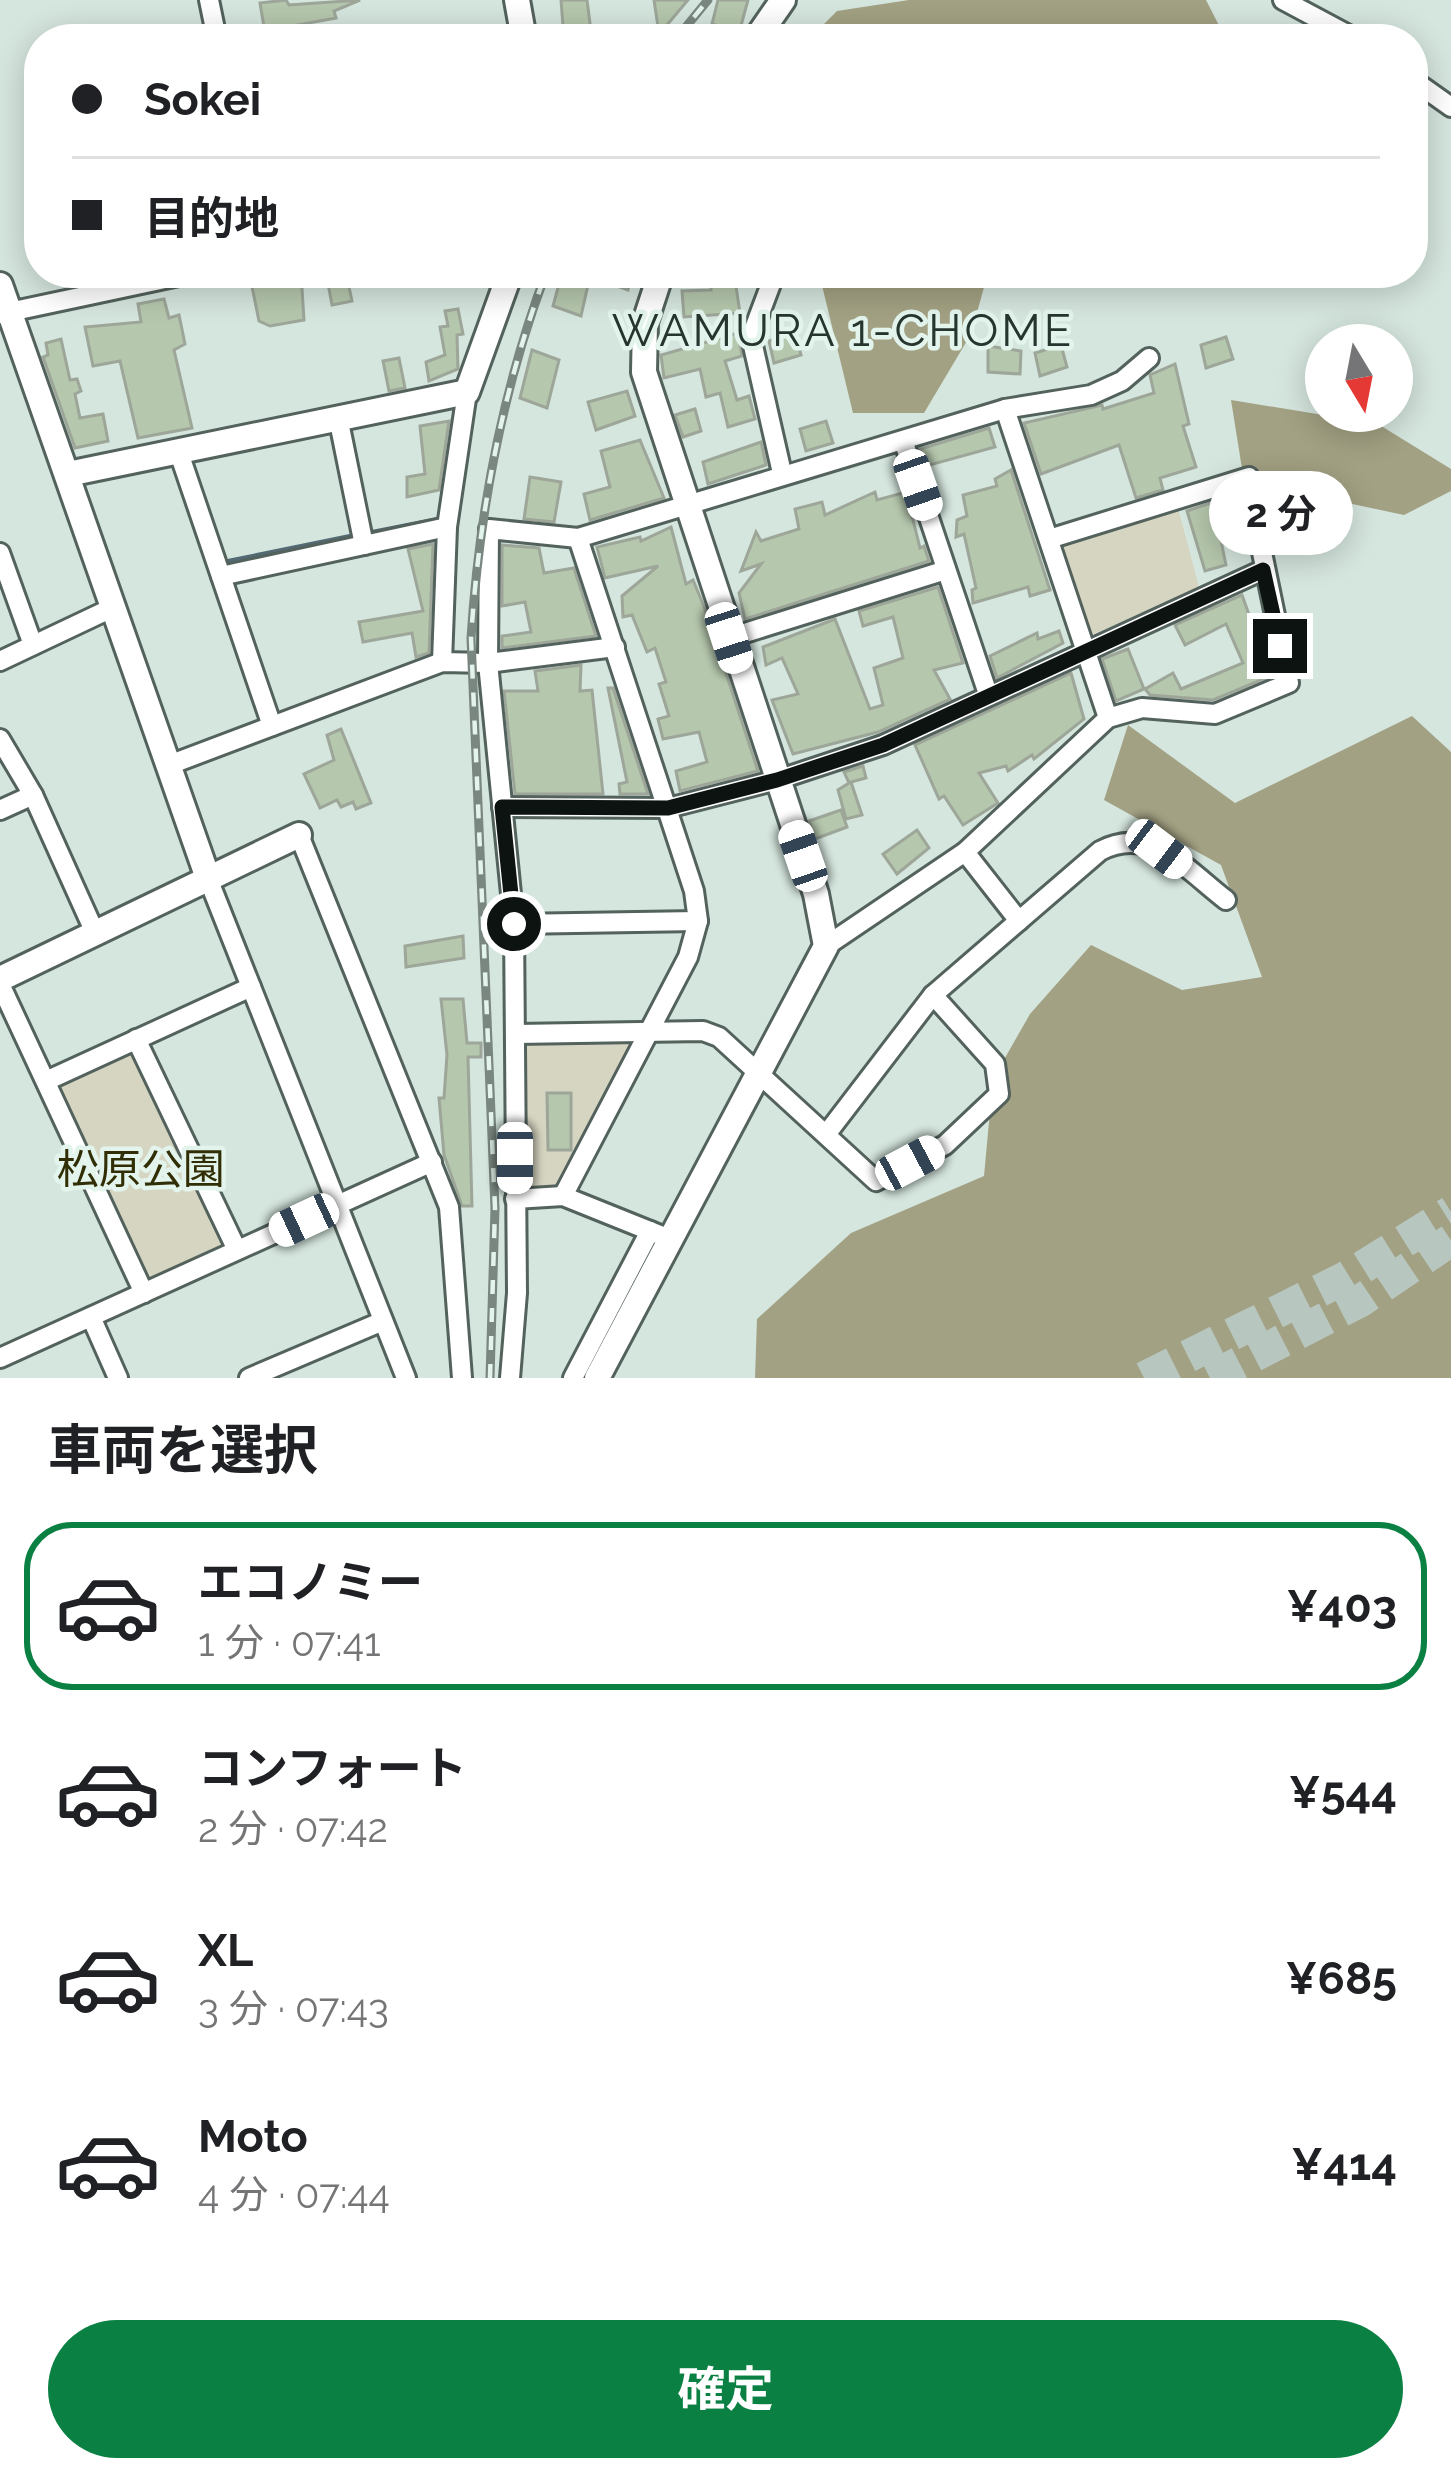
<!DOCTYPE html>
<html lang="ja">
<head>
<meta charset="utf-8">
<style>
  body { margin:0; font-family:Raleway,"Noto Sans JP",sans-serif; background:#f6f6f6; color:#202124; height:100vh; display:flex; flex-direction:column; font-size:45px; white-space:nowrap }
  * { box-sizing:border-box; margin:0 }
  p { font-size:39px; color:#757577 }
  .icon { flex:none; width:66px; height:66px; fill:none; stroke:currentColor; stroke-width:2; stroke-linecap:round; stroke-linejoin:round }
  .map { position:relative; height:1378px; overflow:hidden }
  .panel { display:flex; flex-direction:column; background:#fff; flex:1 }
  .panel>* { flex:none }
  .top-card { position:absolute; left:24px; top:24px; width:1404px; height:264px; border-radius:48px; box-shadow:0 6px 30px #0003; display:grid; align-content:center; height:264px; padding:0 48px; background:#fff }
  .needle { width:78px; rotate:170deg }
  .controls { position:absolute; left:1305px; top:324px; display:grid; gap:24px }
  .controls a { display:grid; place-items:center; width:108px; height:108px; border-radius:50%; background:#fff; box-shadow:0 6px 30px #0003; font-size:60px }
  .end { position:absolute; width:54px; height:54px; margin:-27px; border:15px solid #0d1311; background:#fff; box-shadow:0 0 0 6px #fff }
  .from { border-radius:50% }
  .bubble { position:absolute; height:84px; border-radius:42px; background:#fff; box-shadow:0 6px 30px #0003; font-size:39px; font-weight:700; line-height:84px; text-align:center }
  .car { position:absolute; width:36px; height:72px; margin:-36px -18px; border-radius:15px; box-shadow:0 0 9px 3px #0007; background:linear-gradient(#fff 24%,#345 0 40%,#fff 0 76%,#345 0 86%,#fff 0) }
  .top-card b { display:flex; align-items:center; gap:42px; height:114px; font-size:45px }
  .top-card b+b { border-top:3px solid #e0e0e0 }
  .top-card i { width:30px; height:30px; background:#202124 }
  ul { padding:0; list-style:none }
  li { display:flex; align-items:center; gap:36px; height:168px; margin:0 24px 18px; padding:0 24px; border:6px solid transparent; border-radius:48px }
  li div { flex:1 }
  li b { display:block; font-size:45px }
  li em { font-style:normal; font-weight:700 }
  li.selected { border-color:#0b8043 }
  li>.icon { width:108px; height:108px; stroke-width:1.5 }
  h2 { padding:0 48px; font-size:54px; line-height:144px }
  .primary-button { display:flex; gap:24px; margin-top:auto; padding:24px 48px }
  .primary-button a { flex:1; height:138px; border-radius:72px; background:#0b8043; color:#fff; font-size:48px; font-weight:700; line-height:138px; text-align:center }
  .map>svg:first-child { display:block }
  .green { fill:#d6d5c1 }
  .forest { fill:#a3a183 }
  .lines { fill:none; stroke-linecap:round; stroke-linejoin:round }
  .stream { stroke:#536a74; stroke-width:4.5 }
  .building { fill:#b5c7ad; stroke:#9da699; stroke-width:3 }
  .motorway-tunnel { stroke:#b7c6bf; stroke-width:33; stroke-dasharray:33 16; stroke-linecap:butt }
  .minor-casing { stroke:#53625c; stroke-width:24 }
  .tertiary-casing { stroke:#53625c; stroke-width:30 }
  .minor { stroke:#fff; stroke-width:18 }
  .tertiary { stroke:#fff; stroke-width:24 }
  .rail-casing { stroke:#7a8680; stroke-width:9 }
  .rail { stroke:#e2f4ec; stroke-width:4.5; stroke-dasharray:14; stroke-linecap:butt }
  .route { stroke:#0d1311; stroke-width:15 }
  .labels { text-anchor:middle; stroke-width:9; stroke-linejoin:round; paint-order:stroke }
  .park-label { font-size:42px; fill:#312e05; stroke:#e2f4ec }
  .neighbourhood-label { font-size:45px; letter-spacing:3px; fill:#27352f; stroke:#e2f4ec }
</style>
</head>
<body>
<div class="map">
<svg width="1451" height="1378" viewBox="0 0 1451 1378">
  <rect width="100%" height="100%" fill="#d5e6de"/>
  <!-- green -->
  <g class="green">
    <path d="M1178,508L1199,587L1088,637L1058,546Z"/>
    <path d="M532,1041L631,1043L555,1186L531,1188L524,1182L522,1049Z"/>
    <path d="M135,1052L228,1248L146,1285L53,1088Z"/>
  </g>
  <!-- forest -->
  <g class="forest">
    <path d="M909,0H1206L1226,39H809L837,11Z"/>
    <path d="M819,273H988L971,334L924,413H853Z"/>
    <path d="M1231,400L1378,424L1451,469V491L1404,515L1244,481Z"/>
    <path d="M1412,716L1451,752V1378H755L757,1319L851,1233L984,1176L993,1079L1030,1014L1091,945L1182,990L1262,977L1221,865L1104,800L1128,725L1235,803Z"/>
  </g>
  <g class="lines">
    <!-- stream -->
    <g class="stream">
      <path d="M368,533L444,518"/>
      <path d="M229,561L356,535"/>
    </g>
  </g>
  <!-- building -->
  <g class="building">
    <path d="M286,0L289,5L360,0L334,11L336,18L292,26L291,32L266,39L260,3Z"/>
    <path d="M561,0H587L592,39H564Z"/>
    <path d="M654,0H688L667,25L658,27Z"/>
    <path d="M718,0H748L739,33L712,24Z"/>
    <path d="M274,273H301L304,320L270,326L259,321L250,277Z"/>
    <path d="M326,273H346L352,301L332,305Z"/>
    <path d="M562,273H632L628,290L590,276L581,316L553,306Z"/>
    <path d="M710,273H734L740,313L684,317L682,291L711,290Z"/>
    <path d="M164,299L169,318L179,315L185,344L174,350L192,428L138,438L120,361L93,366L85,327L141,322L138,304Z"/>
    <path d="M458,309L463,334L457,335L458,369L429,381L426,362L445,355L440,327L448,326L445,311Z"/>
    <path d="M795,332L801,355L774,363L769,341Z"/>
    <path d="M738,333L742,356L725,361L737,400L749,396L755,419L728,427L720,393L706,397L700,369L664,378L661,355Z"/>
    <path d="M1226,337L1233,359L1206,368L1201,345Z"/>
    <path d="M61,339L70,380L77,379L81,391L75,394L80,418L103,414L108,441L75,448L43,357L48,355L46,343Z"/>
    <path d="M1061,345L1067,367L1040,376L1035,353Z"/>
    <path d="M988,346L1021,351L1020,374L988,372Z"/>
    <path d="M532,350L559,360L547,408L520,398Z"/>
    <path d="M399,358L405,388L389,391L383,361Z"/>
    <path d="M1175,364L1189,424L1183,426L1196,467L1160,478L1163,490L1136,498L1119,445L1041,474L1024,423L1102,405L1103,409L1154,393L1150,375Z"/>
    <path d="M627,391L635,416L596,430L588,402Z"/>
    <path d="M695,409L701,431L683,437L675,415Z"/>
    <path d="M449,421L439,490L407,497V477L425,474L420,426Z"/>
    <path d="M826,421L833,443L806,451L800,429Z"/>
    <path d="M989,428L995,447L926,466L920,449Z"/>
    <path d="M640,440L664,498L590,520L584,494L610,487L601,451Z"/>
    <path d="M761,442L766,465L708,484L703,462Z"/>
    <path d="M1011,470L1050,590L1030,596L1028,587L973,603L972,590L976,588L964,534L956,537L957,520L967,516L963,495L997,486L995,479Z"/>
    <path d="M530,477L561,482L554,522L524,519Z"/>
    <path d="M875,492L877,500L906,492L920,548L924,546L929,561L745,619L739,593L761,564L741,571L756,532L761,541L799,529L795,509L822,502L825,515Z"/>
    <path d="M1213,502L1226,565L1205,571L1187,511Z"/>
    <path d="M671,527L686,584L693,580L705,609L758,771L680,791L676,771L707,762L699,732L663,739L658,719L669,716L659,684L666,682L655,648L647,652L632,615L623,617L622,596L658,566L605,578L597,547L640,537L641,541Z"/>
    <path d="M433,544L429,653L416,657L412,633L363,642L359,622L423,611L408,549Z"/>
    <path d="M502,545L539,548L544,573L574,568L596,636L502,648V636L531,632L525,602L502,606Z"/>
    <path d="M938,587L963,663L934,670L950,699L878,732L793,754L772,700L798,694L782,658L766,665L763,647L835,619L870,709L883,705L874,668L903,658L893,617L863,626L859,611Z"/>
    <path d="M1242,595L1271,676L1213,700L1150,695L1145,689L1173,673L1181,689L1243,663L1226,624L1185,645L1175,625Z"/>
    <path d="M1059,631L1063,643L997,678L990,656L1037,633L1038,639Z"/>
    <path d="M1128,649L1144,689L1116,701L1102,659Z"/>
    <path d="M581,665L580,691L592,690L603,794H515L504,691H538L535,671Z"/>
    <path d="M1071,673L1084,719L1034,759L1032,755L1008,771L1006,766L979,773L998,803L963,825L944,796L939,799L915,745Z"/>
    <path d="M608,688H613L648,794H620L619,784L627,782Z"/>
    <path d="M341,729L371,803L356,809L353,802L341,807L337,800L320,808L304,774L334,760L327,735Z"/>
    <path d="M863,766L866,778L851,782L862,815L846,819L838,790L849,783L844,772Z"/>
    <path d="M841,810L847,827L815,839L809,821Z"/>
    <path d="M917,830L929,848L897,874L883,854Z"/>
    <path d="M463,936L464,958L406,967L405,946Z"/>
    <path d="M441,999H463L467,1043H481V1057H468L472,1206H462L444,1155L439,1098H444L447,1055Z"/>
    <path d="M547,1093H571V1150H548Z"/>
  </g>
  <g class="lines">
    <!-- motorway-tunnel -->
    <g class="motorway-tunnel">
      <path d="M1144,1378L1345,1278L1451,1212"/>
      <path d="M1210,1378L1360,1301L1451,1240"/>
    </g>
    <!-- minor casing -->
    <g class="minor-casing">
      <g id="minor">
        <path d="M209,0L217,39"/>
        <path d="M1283,0L1356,39"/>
        <path d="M1413,80L1451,107"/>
        <path d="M775,273L751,337L782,473"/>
        <path d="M0,314L193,273"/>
        <path d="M1005,409L1108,718"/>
        <path d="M338,417L364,545"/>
        <path d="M904,443L988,694"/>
        <path d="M178,450L272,726"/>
        <path d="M1049,539L1249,477"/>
        <path d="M0,553L33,645"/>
        <path d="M221,576L447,527"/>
        <path d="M729,638L946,570"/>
        <path d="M0,661L114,607"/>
        <path d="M442,662L447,527L467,392"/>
        <path d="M0,739L33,795L96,935"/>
        <path d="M169,765L442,662L488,663L615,647"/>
        <path d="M502,807L668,808L777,780L883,745L1263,570"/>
        <path d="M0,810L33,795"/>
        <path d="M299,835L449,1207L462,1378"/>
        <path d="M965,852L1019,921"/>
        <path d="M209,881L406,1378"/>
        <path d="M514,924L698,921"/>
        <path d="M826,946L965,852L1108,718L1142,708L1215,714L1289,683L1259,538L1270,497"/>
        <path d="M0,984L144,1293"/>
        <path d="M516,1034L703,1031L719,1037L876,1181L945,1145L999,1094L995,1064L933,995"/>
        <path d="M136,1039L237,1250"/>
        <path d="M46,1081L251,987"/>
        <path d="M828,1132L933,995L1100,851C1150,824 1187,870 1226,900"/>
        <path d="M563,1196L688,957L698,921L694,891L578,538"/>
        <path d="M515,1199L563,1196L660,1235"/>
        <path d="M91,1317L118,1378"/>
        <path d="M0,1358L432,1162"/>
        <path d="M249,1378L383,1321"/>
        <path d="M510,1378L517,1293L514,924L488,663L489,529L578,538L1005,409L1091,395L1122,381L1149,358"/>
        <path d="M573,1378L650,1231"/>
      </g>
    </g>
    <!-- tertiary casing -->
    <g class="tertiary-casing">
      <g id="tertiary">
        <path d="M517,0L524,39"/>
        <path d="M756,39L783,0"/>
        <path d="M0,285L209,881"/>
        <path d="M68,474L467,392L510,273"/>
        <path d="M0,979L299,835"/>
        <path d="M597,1378L826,946L816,894L644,372L645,322L661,273"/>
      </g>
    </g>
    <!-- minor -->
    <use href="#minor" class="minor"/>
    <!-- tertiary -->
    <use href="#tertiary" class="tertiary"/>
    <!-- rail casing -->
    <g class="rail-casing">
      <g id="rail">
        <path d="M676,39L708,0"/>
        <path d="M490,1378L495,1208L471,638C479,514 502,390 546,273"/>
      </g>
    </g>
    <!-- rail -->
    <use href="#rail" class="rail"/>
  </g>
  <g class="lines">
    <!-- route -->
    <path class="route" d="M514,924L502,807L668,808L777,780L883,745L1263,570L1280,646"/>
  </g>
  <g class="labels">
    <!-- park labels -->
    <g class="park-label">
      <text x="141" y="1184">松原公園</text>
    </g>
    <!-- neighbourhood labels -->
    <g class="neighbourhood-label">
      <text x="843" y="346">WAMURA 1-CHOME</text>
    </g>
  </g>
</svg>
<div class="controls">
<a><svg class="needle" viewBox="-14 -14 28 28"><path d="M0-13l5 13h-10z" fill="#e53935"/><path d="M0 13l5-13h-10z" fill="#757577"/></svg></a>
</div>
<i class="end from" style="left:514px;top:924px"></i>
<i class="end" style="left:1280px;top:646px"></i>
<div class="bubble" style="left:1209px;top:471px;width:144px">2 分</div>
<i class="car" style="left:918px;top:485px;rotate:161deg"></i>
<i class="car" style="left:729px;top:638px;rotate:162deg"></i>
<i class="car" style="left:1159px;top:849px;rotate:127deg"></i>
<i class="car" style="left:803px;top:856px;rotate:341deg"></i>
<i class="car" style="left:515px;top:1158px;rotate:180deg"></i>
<i class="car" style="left:910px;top:1163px;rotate:62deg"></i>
<i class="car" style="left:304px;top:1220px;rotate:245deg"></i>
<div class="top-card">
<b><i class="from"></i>Sokei</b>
<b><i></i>目的地</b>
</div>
</div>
<section class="panel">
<h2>車両を選択</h2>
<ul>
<li class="selected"><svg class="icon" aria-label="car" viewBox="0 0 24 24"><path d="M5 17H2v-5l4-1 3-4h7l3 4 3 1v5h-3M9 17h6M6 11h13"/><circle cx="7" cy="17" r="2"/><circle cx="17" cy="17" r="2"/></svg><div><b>エコノミー</b><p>1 分 · 07:41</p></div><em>¥403</em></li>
<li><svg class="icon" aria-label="car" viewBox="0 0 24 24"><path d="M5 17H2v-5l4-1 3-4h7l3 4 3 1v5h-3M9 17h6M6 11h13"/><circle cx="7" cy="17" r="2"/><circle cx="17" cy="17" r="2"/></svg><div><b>コンフォート</b><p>2 分 · 07:42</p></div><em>¥544</em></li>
<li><svg class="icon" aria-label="car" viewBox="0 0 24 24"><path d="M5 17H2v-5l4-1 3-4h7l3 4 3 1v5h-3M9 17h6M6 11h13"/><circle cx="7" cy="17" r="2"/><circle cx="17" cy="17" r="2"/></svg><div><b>XL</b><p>3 分 · 07:43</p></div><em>¥685</em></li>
<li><svg class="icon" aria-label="car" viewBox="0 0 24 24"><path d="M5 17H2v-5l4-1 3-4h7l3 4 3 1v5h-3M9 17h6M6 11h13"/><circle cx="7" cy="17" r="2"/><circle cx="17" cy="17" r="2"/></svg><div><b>Moto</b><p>4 分 · 07:44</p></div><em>¥414</em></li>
</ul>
<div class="primary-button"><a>確定</a></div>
</section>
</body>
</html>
